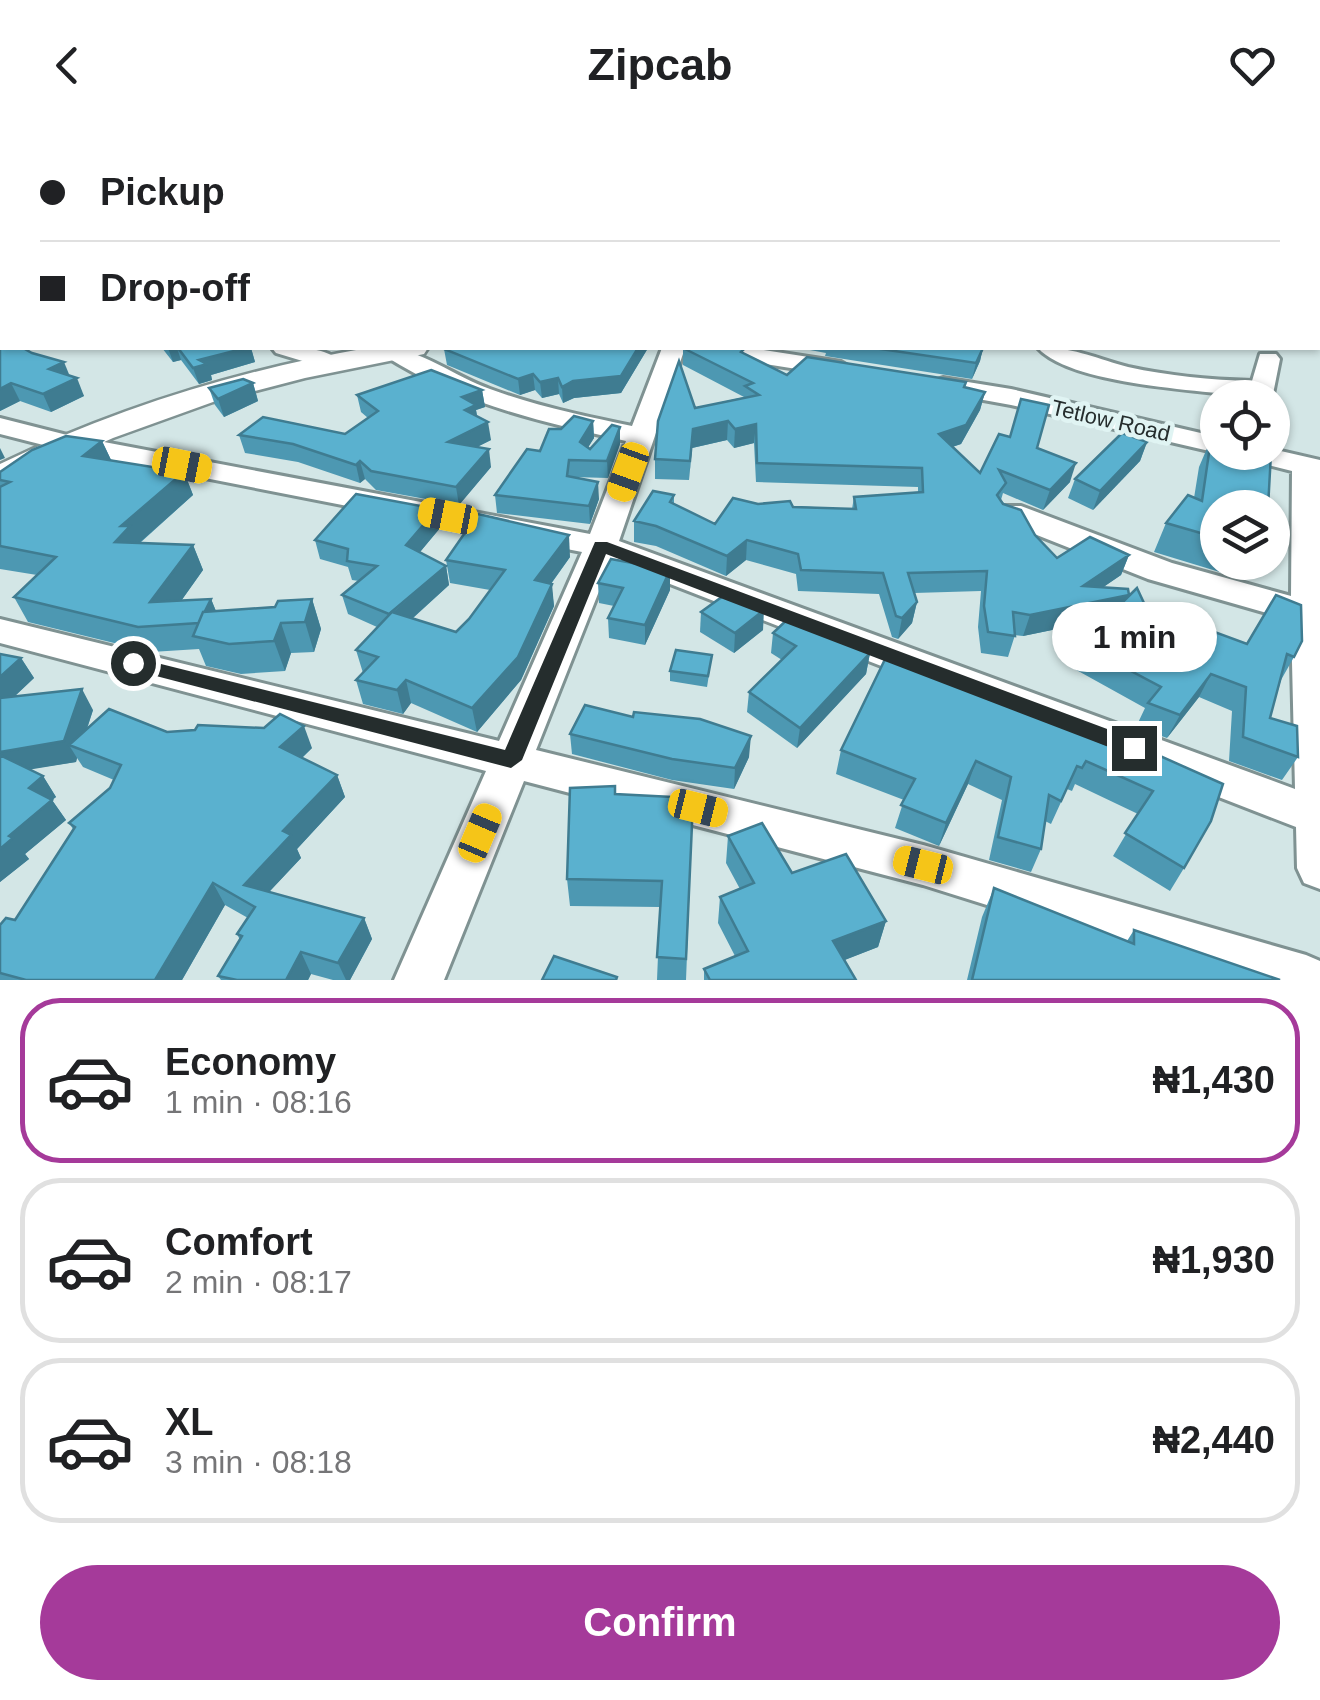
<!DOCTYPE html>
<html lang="en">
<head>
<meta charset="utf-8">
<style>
  body { margin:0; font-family:Helvetica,sans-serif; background:#f2f2f2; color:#202124; height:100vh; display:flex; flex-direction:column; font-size:38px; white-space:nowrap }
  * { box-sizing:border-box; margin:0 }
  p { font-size:32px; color:#757577 }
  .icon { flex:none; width:55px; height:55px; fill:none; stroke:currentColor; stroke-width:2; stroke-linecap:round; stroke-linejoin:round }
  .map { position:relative; height:850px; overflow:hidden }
  .side { display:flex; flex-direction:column; background:#fff; flex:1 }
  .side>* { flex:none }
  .guide { position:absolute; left:0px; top:0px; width:1320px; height:220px; box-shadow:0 2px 8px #0004; display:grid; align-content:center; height:220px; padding:0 40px; background:#fff }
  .tools { position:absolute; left:1200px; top:250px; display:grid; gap:20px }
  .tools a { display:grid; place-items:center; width:90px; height:90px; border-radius:50%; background:#fff; box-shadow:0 2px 8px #0004; font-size:50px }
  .end { position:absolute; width:45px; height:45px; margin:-22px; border:12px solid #252d2d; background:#fff; box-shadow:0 0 0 5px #fff }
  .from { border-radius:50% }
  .bubble { position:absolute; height:70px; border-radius:35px; background:#fff; box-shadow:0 2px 8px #0004; font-size:32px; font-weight:700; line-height:70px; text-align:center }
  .car { position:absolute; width:30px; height:60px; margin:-30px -15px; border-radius:12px; box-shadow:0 0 8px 2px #0007; background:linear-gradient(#f5c518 24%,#345 0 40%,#f5c518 0 76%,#345 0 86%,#f5c518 0) }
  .guide b { display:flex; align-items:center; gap:35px; height:95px; font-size:38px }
  .guide b+b { border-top:2px solid #e0e0e0 }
  .guide i { width:25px; height:25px; background:#202124 }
  ul { padding:18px 0 0; list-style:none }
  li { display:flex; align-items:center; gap:30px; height:165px; margin:0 20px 15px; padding:0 20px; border:5px solid #e0e0e0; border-radius:40px }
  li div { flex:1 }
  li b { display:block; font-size:38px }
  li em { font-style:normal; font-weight:700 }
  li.active { border-color:#a53a9a }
  li>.icon { width:90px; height:90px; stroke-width:1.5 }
  .action { display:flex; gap:20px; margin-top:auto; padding:20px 40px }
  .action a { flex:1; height:115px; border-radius:60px; background:#a53a9a; color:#fff; font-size:40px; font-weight:700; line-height:115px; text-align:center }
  header { display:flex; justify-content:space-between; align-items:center; height:130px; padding:0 40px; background:#fff; font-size:45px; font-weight:700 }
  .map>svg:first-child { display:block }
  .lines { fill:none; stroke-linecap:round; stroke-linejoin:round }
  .minor-casing { stroke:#7f9292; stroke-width:6 }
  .major-casing { stroke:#7f9292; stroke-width:5 }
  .minor { fill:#fff; fill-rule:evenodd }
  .major { fill:#fff; fill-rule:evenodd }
  .wall { fill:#4d98b2 }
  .shaded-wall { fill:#3f7c91 }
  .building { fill:#5ab1cf; stroke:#3f7c91; stroke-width:2.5 }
  .route { fill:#252d2d }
  .labels { text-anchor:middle; stroke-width:9; stroke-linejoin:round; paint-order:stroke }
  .far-street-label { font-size:22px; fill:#252d2d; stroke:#e0f4f3 }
</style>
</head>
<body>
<header><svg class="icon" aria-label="back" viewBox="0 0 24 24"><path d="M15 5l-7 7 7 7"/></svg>Zipcab<svg class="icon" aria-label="heart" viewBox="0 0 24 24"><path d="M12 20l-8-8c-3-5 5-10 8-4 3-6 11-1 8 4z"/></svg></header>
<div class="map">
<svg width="1320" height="850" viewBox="0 0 1320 850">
  <rect width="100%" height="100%" fill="#d3e6e6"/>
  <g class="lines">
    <!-- minor casing -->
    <g class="minor-casing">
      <g id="minor">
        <path d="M1227,0H1243L1244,2H1229Z"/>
        <rect x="0" y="42" width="2" height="10"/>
        <path d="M272,218C295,217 324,216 341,232L329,239L276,223Z"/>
        <path d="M384,218C420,218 455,247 490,259C536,276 584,286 632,296L662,218H685L619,411L1295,659L1291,490L1148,449L999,390L995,383L999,376H1021L1172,433L1291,466L1292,341L1240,328L1236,322H1272V319L1320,330V759L1304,753L1297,738L1296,697L611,431L536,620L923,715L1306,825L1320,831V850H1226L923,755L524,651L444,850H394L486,641L0,513V489L499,611L582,422L67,321L0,304V288L67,305L590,404L626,311C541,292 459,273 385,226Z"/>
        <path d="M696,218H750L841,232L853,239L841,246L708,225Z"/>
        <path d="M1038,218C1071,216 1097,229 1128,237C1169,246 1211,250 1252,251L1260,224H1276L1280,229L1272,269C1223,261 1074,258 1038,218Z"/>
        <path d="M943,248L1011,259L1218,307V322H1221L1218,323L1011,275L934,261L930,256L934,251Z"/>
      </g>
    </g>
    <!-- major casing -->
    <g class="major-casing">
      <path id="major" d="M367,218H428L424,224L305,248L213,272L113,308L0,359V334C117,278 240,240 367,218Z"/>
    </g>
    <!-- minor -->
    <use href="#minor" class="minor"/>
    <!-- major -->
    <use href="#major" class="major"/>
  </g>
  <!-- wall -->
  <g class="wall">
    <path d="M1265,0H1320V82H1318V2H1269Z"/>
    <path d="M1318,82L1320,83V168L1318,167Z"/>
    <path d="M1,188L2,218L70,246L84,266L51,282L20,271L0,281Z"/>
    <path d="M162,218H251L255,232L211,245L212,250L199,254L181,230L173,232Z"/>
    <path d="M449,218H648L621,263L574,268L563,273L559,264L542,268L535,260L520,265L447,235L444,219Z"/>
    <path d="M683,218L745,224L787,245L966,252L965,257L985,262L980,280L961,314L952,317L980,343L1037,318L1070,352L1043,380L1003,363L1001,370L1057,428L1129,425L1121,445L1103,457L1129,465L1169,527L1185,491L1247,514L1276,465L1294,527L1281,550L1270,588L1298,627L1282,650L1229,631L1232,581L1199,567L1167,608L1136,597L1145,578L1071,537L1080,514L1105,489L1023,506L1015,505L1008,527L981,523L978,497L981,461L914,463L917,472L912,493L898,509L892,507L879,464L798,461L796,444L746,430L726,446L656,416L634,412V391L674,365V374L715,394L758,374L852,379L854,367L918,363V357L756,352L754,313L734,318L727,310L692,318L689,350L655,349V329L695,278L744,267L683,235Z"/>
    <path d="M799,218H983L980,231L972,249L825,226L826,223Z"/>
    <path d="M253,253L258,271L224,287L215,275L209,258Z"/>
    <path d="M482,260L485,277L476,280L477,286L491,310L477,317L491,337L459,375L376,360L365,349L360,353L298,332L245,323L239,305L345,304L368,288L361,282L357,265Z"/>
    <path d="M593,291L594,308L588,317L590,319L620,314L608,348L573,347L599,369L590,394L497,383L495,365L561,299Z"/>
    <path d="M1211,309L1218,378V432H1246L1236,447L1154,422L1166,393L1194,368L1199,337Z"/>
    <path d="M102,311L111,330L184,342L193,365L140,413L193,415L203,440L181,471L211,469L216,481L275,477L312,469L321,499L314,522L291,523L285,541L241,544L206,536L199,519L151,522L28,492L14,467L37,445L0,439V342Z"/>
    <path d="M1147,312L1140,331L1093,380L1068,368L1075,349Z"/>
    <path d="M440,398L420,422L446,436L449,455L412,489L456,502L469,489L490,460L450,453L446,430L570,427L551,454L554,476L521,550L477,602L411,573L403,584L363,574L356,550L363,543L356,520L377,497L348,484L342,465L359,451L352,450L348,437L320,429L315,410Z"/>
    <path d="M598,453L670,460L645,515L609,508L608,488L614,476L599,473Z"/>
    <path d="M701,482L763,500L734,523L700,502Z"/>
    <path d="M773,503L870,523L866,544L797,618L747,582L749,562L782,530L771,523Z"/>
    <path d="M0,524L21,528L34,548L15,566L93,580L87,599L167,602L312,618L302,628L337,645L345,667L297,719L301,728L269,762L364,788L372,809L350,850H333L311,844L308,850H221L218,846L240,810L237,804L248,788L225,775L182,850H0V795L15,790L73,699L69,693L110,658L114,650L83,637L77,628L76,632L29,639L43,646L56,667L52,670L66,690L25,724L29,729L0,752Z"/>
    <path d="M712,525L707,557L670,551V541Z"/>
    <path d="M633,587L749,627L734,659L672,650L572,624L570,604Z"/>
    <path d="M841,620H1119L1152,622L1184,738L1170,761L1113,726L1138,684L1075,654L1072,661L1067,659L1051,694L1045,691L1041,719L1031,742L989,730L1002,670L968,654L939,716L895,698L904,670L836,644Z"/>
    <path d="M615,664L693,672L686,850H657L660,777L570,776L567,749Z"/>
    <path d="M728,706L792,743L886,791L878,817L844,830L856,850H704V839L735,826L718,793L720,767L740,759L726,733Z"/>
    <path d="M994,758L1127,811L1134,800L1280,850H967L982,787Z"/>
  </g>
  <!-- shaded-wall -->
  <g class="shaded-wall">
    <path d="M2,152V170H0V153Z"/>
    <path d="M0,188L2,191V207L0,208Z"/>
    <path d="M168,218H177L181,230L173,232Z"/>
    <path d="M246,218H251L255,232L211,245L212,250L199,254L193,238L199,230Z"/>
    <path d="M638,218H648L621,263L574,268L563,273L562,257Z"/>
    <path d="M983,218L980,231L972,249L976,233Z"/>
    <path d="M64,232L71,249L49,239Z"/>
    <path d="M533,244L535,260L520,265L518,249Z"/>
    <path d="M77,248L84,266L51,282L43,264Z"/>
    <path d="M558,248L559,264L542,268L540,252Z"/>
    <path d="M11,253L20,271L0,281V259Z"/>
    <path d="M253,253L258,271L224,287L218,269Z"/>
    <path d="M482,260L485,277L476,280L478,292L468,297L462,267Z"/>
    <path d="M985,262L980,280L961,314L934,323L939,304Z"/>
    <path d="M593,291L594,308L581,329L580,312Z"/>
    <path d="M728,291L727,310L692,318L689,350L693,299Z"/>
    <path d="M488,292L491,310L451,330L448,312Z"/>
    <path d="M756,294L754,313L734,318L735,299Z"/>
    <path d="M620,297V314L608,348L607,331Z"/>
    <path d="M102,311L113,334L83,326Z"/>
    <path d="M1147,312L1140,331L1093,380L1100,361Z"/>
    <path d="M0,318L5,328L0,330Z"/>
    <path d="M489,319L491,337L459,375L456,357Z"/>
    <path d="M360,331L365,349L360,353L356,335Z"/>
    <path d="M1076,333L1070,352L1043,380L1050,360Z"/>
    <path d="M184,342L193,365L138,414L115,412L121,396Z"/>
    <path d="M598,352L599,369L590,394L589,376Z"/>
    <path d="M437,379L440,398L410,434L406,415Z"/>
    <path d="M569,405L570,427L537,473L535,450Z"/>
    <path d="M747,410L746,430L726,446L727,426Z"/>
    <path d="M193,415L203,440L164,495L150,472Z"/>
    <path d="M1129,425L1121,445L1076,476L1129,465L1120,486L1023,506L1030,485L1083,456Z"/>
    <path d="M446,436L449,455L395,504L390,485Z"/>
    <path d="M670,440V460L645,515V495Z"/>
    <path d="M552,454L554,476L521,550L477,602L472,578Z"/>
    <path d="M211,469L221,494L200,493Z"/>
    <path d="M312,469L321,499L314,522L305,492Z"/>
    <path d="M917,472L912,493L898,509L902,488Z"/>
    <path d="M764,480L763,500L734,523L735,503Z"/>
    <path d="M281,493L291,523L285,541L274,511Z"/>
    <path d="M870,523L866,544L797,618L800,598Z"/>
    <path d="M21,528L34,548L0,580V547Z"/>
    <path d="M1211,544L1199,567L1167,608L1180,585Z"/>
    <path d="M406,550L411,573L403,584L397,560Z"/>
    <path d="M82,559L93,580L80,619L69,615L77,628L76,632L9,643L0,630V622Z"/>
    <path d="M304,596L312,618L289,640L280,617Z"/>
    <path d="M751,606L749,627L734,659L735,638Z"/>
    <path d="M976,631L968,654L939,716L946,693Z"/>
    <path d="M337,645L345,667L297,719L301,728L255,777L244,755L283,701Z"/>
    <path d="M43,646L56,667L52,670L66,690L25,724L29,729L0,752V719L9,706L29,658Z"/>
    <path d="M213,753L225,775L182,850H155Z"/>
    <path d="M364,788L372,809L350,850H346L338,833Z"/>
    <path d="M886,791L878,817L827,837L833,811Z"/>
    <path d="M301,822L311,844L308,850H286Z"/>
  </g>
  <!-- building -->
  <g class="building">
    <path d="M0,0H956L962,2H2V32L1,33Z"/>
    <path d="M1017,0H1061L1058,2H1016Z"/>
    <path d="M1086,0H1105L1104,2H1085Z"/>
    <path d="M1292,0H1320V8L1318,7V2H1300Z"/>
    <path d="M1318,10H1320V60L1318,59Z"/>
    <path d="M1318,62L1320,67V83L1318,82Z"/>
    <path d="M1318,86L1320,89V145L1318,140Z"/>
    <path d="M0,96H2V152L0,153Z"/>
    <path d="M0,205L2,206V218H23L32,223L64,232L49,239L77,248L43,264L11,253L0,259Z"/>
    <path d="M178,218H246L199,230L207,234L193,238Z"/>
    <path d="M449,218H638L621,246L573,251L562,257L558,248L540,252L533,244L518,249L444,219Z"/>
    <path d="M683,218H745L741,222L787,245L807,227L966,252L964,257L985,262L966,295L939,304L980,343L999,304L1010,307L1021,269L1049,275L1037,318L1076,333L1050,360L999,340L1006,353L997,365L1003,374L1021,380L1035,405L1057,428L1090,407L1129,425L1083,456L1128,459L1129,465L1030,485L1013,482L1015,506L988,502L984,476L987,441L908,443L917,472L902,488L896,486L883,443L801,440L798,424L747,410L727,426L656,396L634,391L653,361L674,365L670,372L715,394L733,368L758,374L790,371L793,377L856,379L854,367L923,362L922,338L757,333L756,294L735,299L728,291L693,299L690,331L655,329L658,291L679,231L695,278L759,265L745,256L753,253Z"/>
    <path d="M874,218H983L976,233Z"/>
    <path d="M431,240L482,260L462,267L476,275L465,280L488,292L448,312L489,319L456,357L371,341L360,331L356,335L293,314L239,305L263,287L345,304L378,281L357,265Z"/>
    <path d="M243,249L253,253L218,269L209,258Z"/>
    <path d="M574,286L593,291L580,312L590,319L612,295L620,297L607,331L569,330L567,346L598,352L589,376L495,365L527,319L540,321L549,299H561Z"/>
    <path d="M1122,303L1147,312L1100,361L1075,349Z"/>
    <path d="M66,306L102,311L83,326L184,342L121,396H130L115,412L193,415L150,472L211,469L199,493L138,497L14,467L56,427L0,416V357L10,352L0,350V342L32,320Z"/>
    <path d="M1211,309L1218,311V322L1271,323L1268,378H1218V408L1166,393L1188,365L1202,371Z"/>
    <path d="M356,364L437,379L406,415L446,436L389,484L342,465L377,436L347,431L348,419L315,410Z"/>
    <path d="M478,384L569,405L535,450L552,454L518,527L472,578L406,550L397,560L356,550L378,527L356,520L392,482L456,502L469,489L505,440L446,430Z"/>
    <path d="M611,429L670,440L645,495L608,488L623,458L598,453Z"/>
    <path d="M1137,458L1170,529L1185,491L1247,514L1276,465L1301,475L1302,511L1294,527L1287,524L1270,588L1297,596L1298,627L1243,607L1246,557L1211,544L1180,585L1148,573L1161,557L1080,514Z"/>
    <path d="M730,461L764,480L735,503L701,482Z"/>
    <path d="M312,469L305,492L281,493L274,511L229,514L193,506L203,482L275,477L278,471Z"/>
    <path d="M793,484L870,523L800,598L749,562L796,516L773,503Z"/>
    <path d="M676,520L712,525L708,546L670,541Z"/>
    <path d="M889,521L1119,620L1125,607L1154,618L1151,622L1223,654L1211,691L1184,738L1125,703L1153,661L1086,631L1082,638L1077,636L1061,671L1049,665L1041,719L998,707L1011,647L976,631L946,693L901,675L915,649L841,620Z"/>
    <path d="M0,524L21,528L0,547Z"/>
    <path d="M82,559L64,611L0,622V568Z"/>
    <path d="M585,575L633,587L634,582L700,589L751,606L735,638L672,629L570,604Z"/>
    <path d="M109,579L167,602L195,600L198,595L264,598L280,584L304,596L280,617L337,645L283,701L291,705L244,755L364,788L338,833L301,822L286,850H237L218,846L242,806L237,804L255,777L213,753L155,850H26L0,843V795L6,788L15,790L75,697L69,693L110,658L121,635L69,615Z"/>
    <path d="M0,625L43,646L29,658L52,670L9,706L13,708L0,719Z"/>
    <path d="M615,656V664L673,667L693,672L686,829L657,827L662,751L567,749L570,658Z"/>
    <path d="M762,693L792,743L846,724L886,791L833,811L856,850H710L704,839L748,821L720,767L754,753L728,706Z"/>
    <path d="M994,758L1134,814V800L1280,850H972Z"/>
    <path d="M554,826L617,847L616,850H542Z"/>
  </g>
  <!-- route -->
  <path class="route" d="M595,412H607L1142,612L1145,618L1134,626L1127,624L606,424L522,630L511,638L133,540L124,533L133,527L505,620Z"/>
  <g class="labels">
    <!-- far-street labels -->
    <g class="far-street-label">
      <text transform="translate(1111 290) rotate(13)" y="8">Tetlow Road</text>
    </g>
  </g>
</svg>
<div class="tools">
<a><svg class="icon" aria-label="locate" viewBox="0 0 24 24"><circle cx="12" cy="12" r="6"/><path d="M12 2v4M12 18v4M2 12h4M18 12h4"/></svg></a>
<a><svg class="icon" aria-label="layers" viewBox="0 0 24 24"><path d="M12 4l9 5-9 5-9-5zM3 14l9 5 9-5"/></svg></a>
</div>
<i class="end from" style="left:133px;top:533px"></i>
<i class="end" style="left:1134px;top:618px"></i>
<div class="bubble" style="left:1052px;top:472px;width:165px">1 min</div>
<i class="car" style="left:182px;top:335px;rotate:101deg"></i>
<i class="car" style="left:628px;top:342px;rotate:200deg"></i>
<i class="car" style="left:448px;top:386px;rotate:281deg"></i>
<i class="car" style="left:698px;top:678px;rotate:104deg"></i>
<i class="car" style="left:480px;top:703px;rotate:23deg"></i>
<i class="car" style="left:923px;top:735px;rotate:284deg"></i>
<div class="guide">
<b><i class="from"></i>Pickup</b>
<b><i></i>Drop-off</b>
</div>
</div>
<section class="side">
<ul>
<li class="active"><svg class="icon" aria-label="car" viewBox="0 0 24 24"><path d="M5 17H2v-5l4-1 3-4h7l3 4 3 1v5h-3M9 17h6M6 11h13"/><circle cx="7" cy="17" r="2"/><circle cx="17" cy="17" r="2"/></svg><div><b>Economy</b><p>1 min · 08:16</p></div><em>₦1,430</em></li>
<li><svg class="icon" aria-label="car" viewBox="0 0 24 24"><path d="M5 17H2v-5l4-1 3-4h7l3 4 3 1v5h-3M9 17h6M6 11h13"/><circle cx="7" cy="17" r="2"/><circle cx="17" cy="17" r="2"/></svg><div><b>Comfort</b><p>2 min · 08:17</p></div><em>₦1,930</em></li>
<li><svg class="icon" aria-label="car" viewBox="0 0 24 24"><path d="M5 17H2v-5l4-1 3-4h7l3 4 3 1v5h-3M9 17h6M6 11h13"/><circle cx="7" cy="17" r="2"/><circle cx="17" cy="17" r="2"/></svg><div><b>XL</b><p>3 min · 08:18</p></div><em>₦2,440</em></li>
</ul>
<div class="action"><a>Confirm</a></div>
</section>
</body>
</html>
